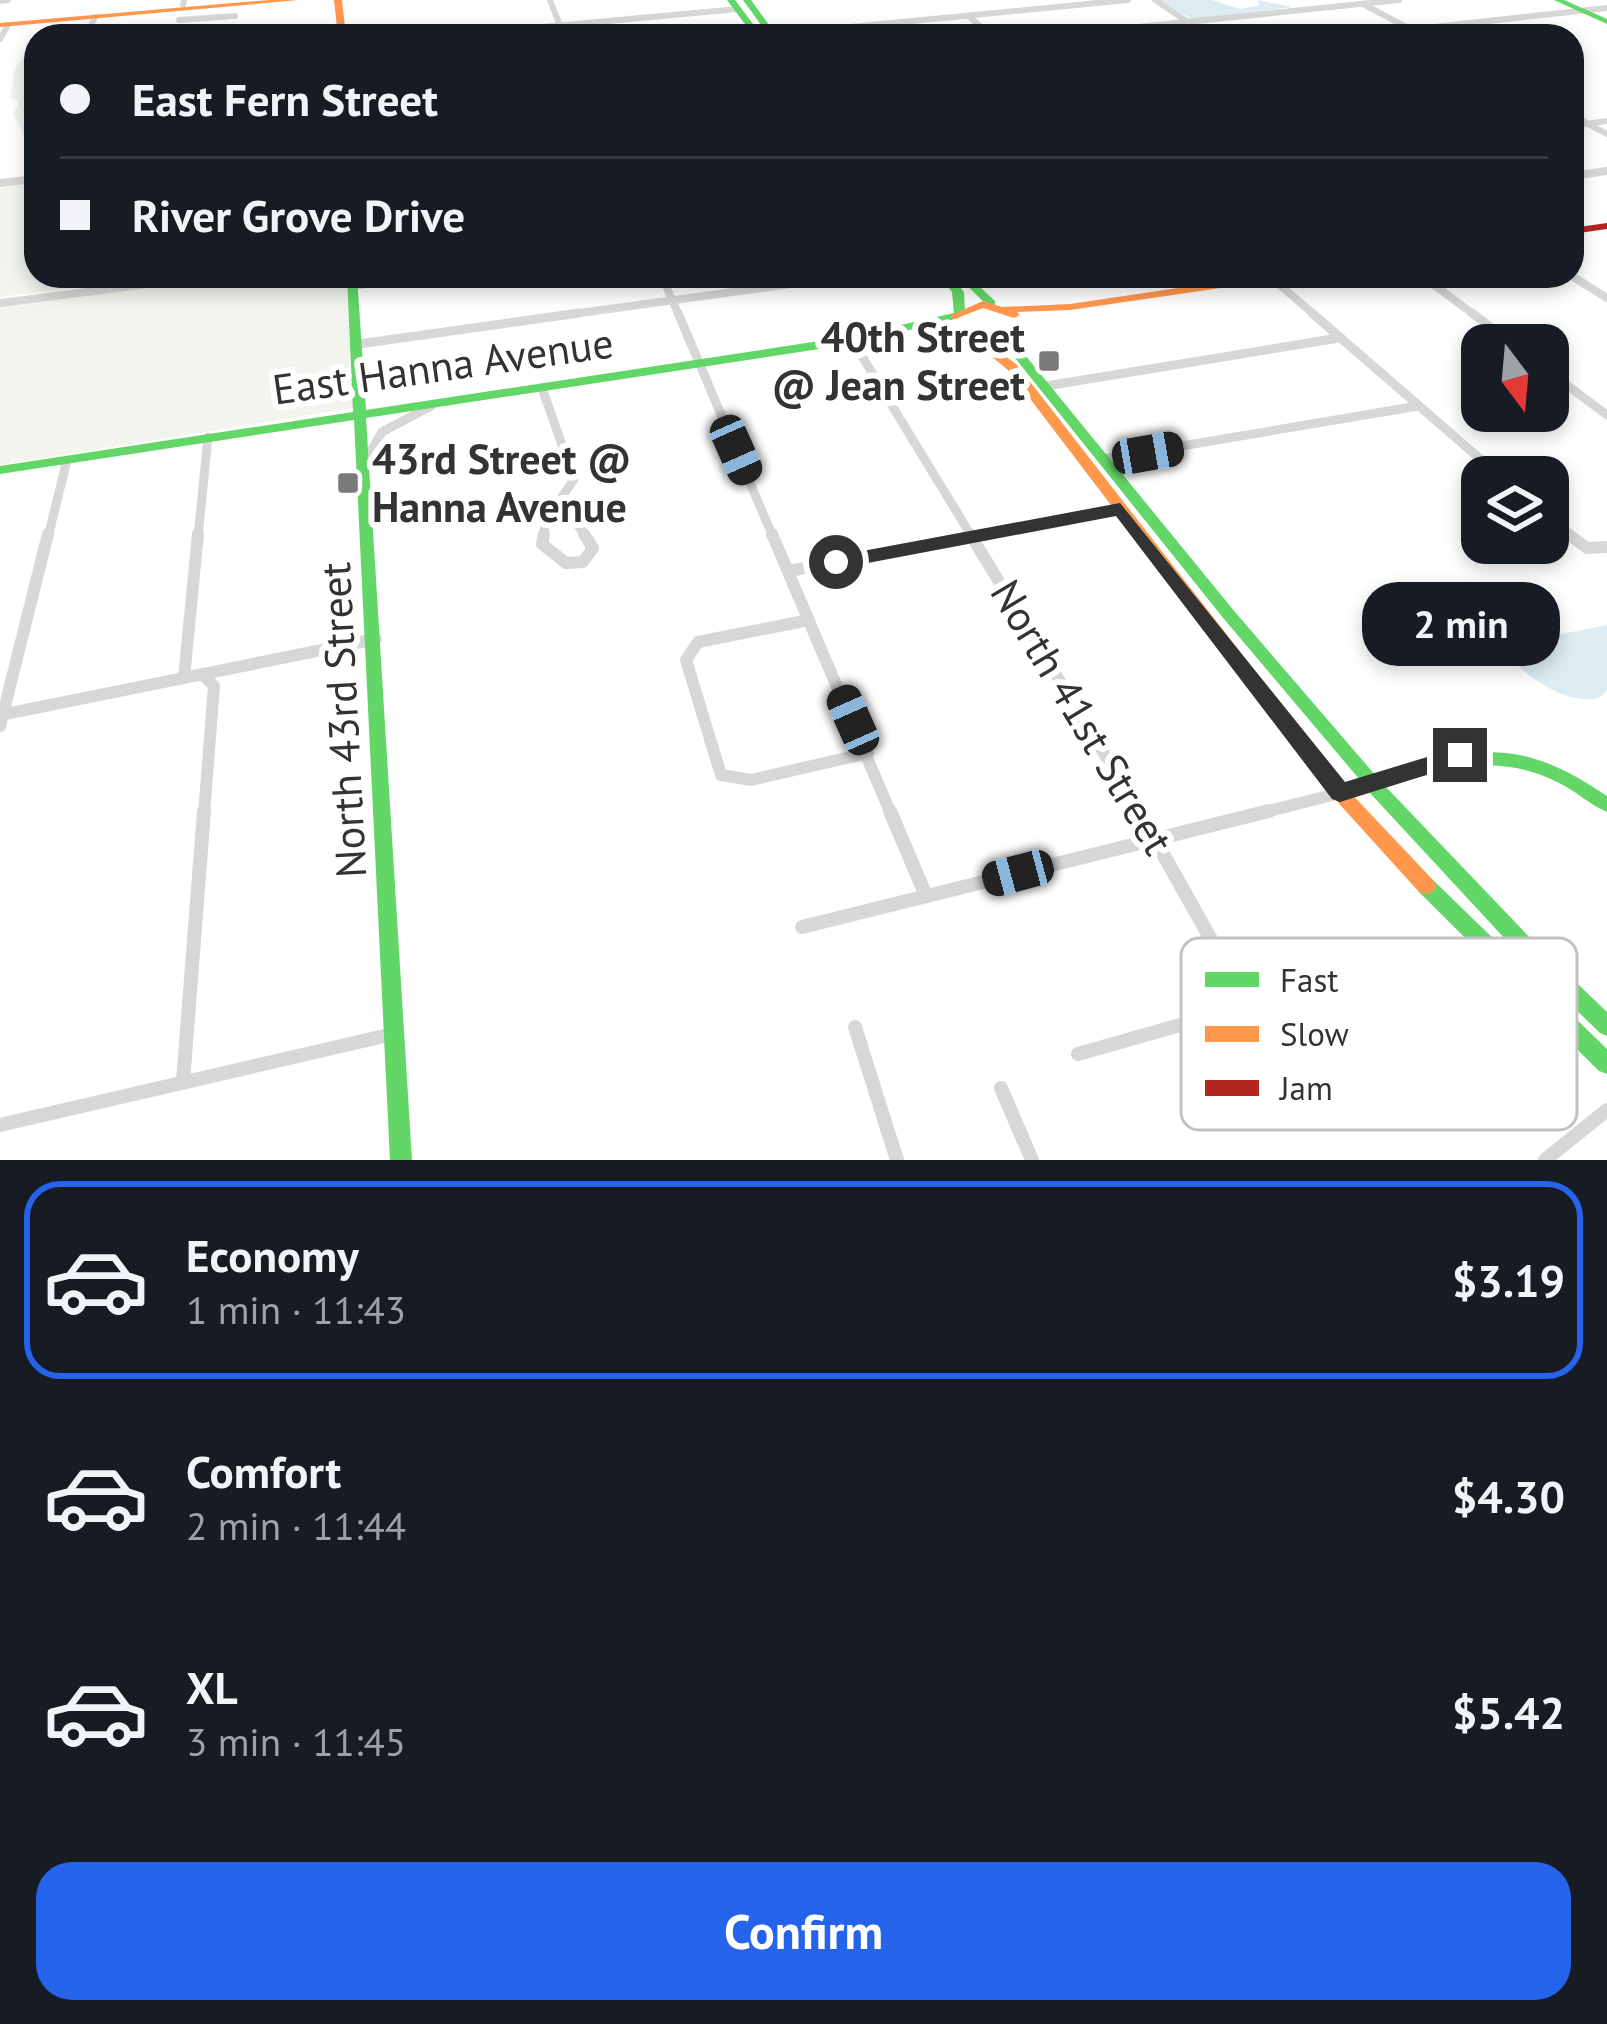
<!DOCTYPE html>
<html lang="en">
<head>
<meta charset="utf-8">
<style>
  body { margin:0; font-family:"PT Sans",sans-serif; background:#20242c; color:#f1f3f6; height:100vh; display:flex; flex-direction:column; font-size:45px; white-space:nowrap }
  * { box-sizing:border-box; margin:0 }
  p { font-size:39px; color:#9ea1a6 }
  .icon { flex:none; width:66px; height:66px; fill:none; stroke:currentColor; stroke-width:2; stroke-linecap:round; stroke-linejoin:round }
  .map { position:relative; height:1160px; overflow:hidden }
  .details { display:flex; flex-direction:column; background:#171b24; flex:1 }
  .details>* { flex:none }
  .hud { position:absolute; left:24px; top:24px; width:1560px; height:264px; border-radius:36px; box-shadow:0 6px 18px #0003; display:grid; align-content:center; height:264px; padding:0 36px; background:#171b24 }
  .needle { width:78px; rotate:164deg }
  .controls { position:absolute; left:1461px; top:324px; display:grid; gap:24px }
  .controls a { display:grid; place-items:center; width:108px; height:108px; border-radius:24px; background:#171b24; box-shadow:0 6px 18px #0003; font-size:60px }
  .end { position:absolute; width:54px; height:54px; margin:-27px; border:15px solid #333; background:#fff; box-shadow:0 0 0 6px #fff }
  .from { border-radius:50% }
  .bubble { position:absolute; height:84px; border-radius:36px; background:#171b24; box-shadow:0 6px 18px #0003; font-size:39px; font-weight:600; line-height:84px; text-align:center }
  .car { position:absolute; width:36px; height:72px; margin:-36px -18px; border-radius:15px; box-shadow:0 0 9px 3px #0007; background:linear-gradient(#222 24%,#8ab4d8 0 40%,#222 0 76%,#8ab4d8 0 86%,#222 0) }
  .hud b { display:flex; align-items:center; gap:42px; height:114px; font-size:45px }
  .hud b+b { border-top:3px solid #363941 }
  .hud i { width:30px; height:30px; background:#f1f3f6 }
  ul { padding:21px 0 0; list-style:none }
  li { display:flex; align-items:center; gap:36px; height:198px; margin:0 24px 18px; padding:0 12px; border:6px solid transparent; border-radius:36px }
  li div { flex:1 }
  li b { display:block; font-size:45px }
  li em { font-style:normal; font-weight:600 }
  li.current { border-color:#2563eb }
  li>.icon { width:108px; height:108px; stroke-width:1.5 }
  .button { display:flex; gap:24px; margin-top:auto; padding:24px 36px }
  .button a { flex:1; height:138px; border-radius:36px; background:#2563eb; color:#fff; font-size:48px; font-weight:600; line-height:138px; text-align:center }
  .map>svg:first-child { display:block }
  .green { fill:#f1f5ed }
  .water { fill:#ddebf3 }
  .lines { fill:none; stroke-linecap:round; stroke-linejoin:round }
  .street-far4 { stroke:#d7d7d7; stroke-width:6 }
  .street-far3 { stroke:#d7d7d7; stroke-width:8 }
  .street-far2 { stroke:#d7d7d7; stroke-width:9 }
  .street-far1 { stroke:#d7d7d7; stroke-width:12 }
  .street { stroke:#d7d7d7; stroke-width:14 }
  .fast { fill:#63d668; fill-rule:evenodd }
  .slow { fill:#ff974d; fill-rule:evenodd }
  .jam { fill:#b3261e; fill-rule:evenodd }
  .route { fill:#333 }
  .poi-dot { fill:#7a7a7a; stroke:#fff; stroke-width:4.5 }
  .labels { text-anchor:middle; stroke-width:12; stroke-linejoin:round; paint-order:stroke }
  .poi-label { font-size:42px; font-weight:bold; fill:#333; stroke:#fff; text-anchor:end }
  .street-label { font-size:42px; fill:#333; stroke:#fff }
  .key { fill:#fff; stroke:#c2c2c2; stroke-width:3 }
  .key-label { font-size:33px; fill:#333 }
</style>
</head>
<body>
<div class="map">
<svg width="1607" height="1160" viewBox="0 0 1607 1160">
  <rect width="100%" height="100%" fill="#fff"/>
  <!-- green -->
  <g class="green">
    <path d="M25,56L36,58V170C23,152 28,133 13,115L19,102L10,97L15,68Z"/>
    <path d="M36,183V276L158,278L0,297V188Z"/>
    <path d="M232,276H348L352,322L346,324L352,328L348,376L353,378V408L0,465V306Z"/>
    <path d="M1429,608L1462,642L1419,652L1387,618Z"/>
  </g>
  <!-- water -->
  <g class="water">
    <path d="M1158,0H1212L1240,9L1260,5L1257,0L1293,7L1192,19Z"/>
    <path d="M1607,625V690L1599,698C1566,705 1525,678 1506,651L1507,645Z"/>
  </g>
  <g class="lines">
    <!-- street-far4 -->
    <g class="street-far4">
      <path d="M550,0L564,36"/>
      <path d="M1155,0L1209,36"/>
      <path d="M0,1L8,0"/>
      <path d="M1363,4L1423,36"/>
      <path d="M183,5L184,0"/>
      <path d="M968,16L992,36"/>
      <path d="M179,20L235,16"/>
      <path d="M510,30L738,9"/>
      <path d="M86,36L95,17"/>
      <path d="M758,36L1128,0"/>
      <path d="M1051,36L1399,0"/>
      <path d="M1351,36L1607,8"/>
      <path d="M0,39L8,25"/>
      <path d="M1572,115L1607,134"/>
      <path d="M1572,126L1607,121"/>
    </g>
    <!-- street-far3 -->
    <g class="street-far3">
      <path d="M1572,176L1607,171"/>
      <path d="M0,183L36,179"/>
      <path d="M662,276L679,316"/>
      <path d="M1269,276L1316,316"/>
      <path d="M1422,276L1476,316"/>
      <path d="M1572,276L1607,298"/>
      <path d="M352,286L425,276"/>
      <path d="M0,303L211,276"/>
      <path d="M558,316L849,276"/>
    </g>
    <!-- street-far2 -->
    <g class="street-far2">
      <path d="M678,313L773,537"/>
      <path d="M1312,313L1501,477"/>
      <path d="M1472,313L1514,345"/>
      <path d="M852,340L972,537"/>
      <path d="M359,344L579,313"/>
      <path d="M1548,371L1607,415"/>
      <path d="M1046,386L1339,338"/>
      <path d="M542,388L574,479L546,521L543,537"/>
      <path d="M1105,459L1418,406"/>
      <path d="M364,463L382,432L431,406"/>
      <path d="M562,501L586,537"/>
      <path d="M1548,518L1572,537"/>
      <path d="M48,537L67,460"/>
      <path d="M198,537L208,437"/>
      <path d="M972,537L1120,509"/>
    </g>
    <!-- street-far1 -->
    <g class="street-far1">
      <path d="M544,534L542,544L566,563L583,562L593,548L584,534"/>
      <path d="M772,534L891,814"/>
      <path d="M970,534L1141,814"/>
      <path d="M1568,534L1587,548L1607,547"/>
      <path d="M789,571L988,534"/>
      <path d="M809,620L698,642L686,660L721,775L751,780L868,753"/>
      <path d="M202,674L214,686L204,814"/>
      <path d="M184,678L198,534"/>
      <path d="M0,715L376,639"/>
      <path d="M0,726L48,534"/>
      <path d="M1257,814L1340,793"/>
    </g>
    <!-- street -->
    <g class="street">
      <path d="M890,811L926,896"/>
      <path d="M1139,811L1301,1100"/>
      <path d="M802,927L1269,811"/>
      <path d="M855,1027L897,1160"/>
      <path d="M1078,1054L1476,941"/>
      <path d="M183,1082L204,811"/>
      <path d="M1001,1088L1032,1160"/>
      <path d="M0,1125L393,1034"/>
      <path d="M1545,1160L1607,1110"/>
    </g>
    <!-- fast -->
    <g class="fast">
      <path d="M727,0H735L762,36H754Z"/>
      <path d="M743,0H751L777,36H769Z"/>
      <path d="M1554,0H1564L1607,19V24Z"/>
      <path d="M347,276H357L366,410L852,336L954,313L952,292L940,276H951L964,292L965,311L960,314L959,318L852,344L366,418L412,1160H390L354,420L0,474V466L353,412Z"/>
      <path d="M957,276H968L995,301V305H987Z"/>
      <path d="M1015,325L1021,328L1025,355L1235,612L1376,776C1475,747 1517,735 1607,796V812C1590,805 1576,791 1559,783C1498,752 1448,768 1386,787L1534,942L1607,1012V1036L1600,1033L1520,955L1369,792L1340,800L1334,798L1331,793L1334,788L1360,780L1224,619L1015,358L1009,328Z"/>
      <path d="M1426,878L1433,880L1607,1049V1074L1599,1071L1419,892L1416,886L1419,880Z"/>
    </g>
    <!-- slow -->
    <g class="slow">
      <path d="M269,0H299L0,27V23Z"/>
      <path d="M334,0H342L346,36H338Z"/>
      <path d="M1259,276H1287L1282,279L1070,310L1017,312L1020,315L1014,318L983,308L955,319L949,316L983,301L1002,307L1070,304Z"/>
      <path d="M970,329L1017,365L1346,788L1433,880L1436,886L1433,892L1426,894L1419,892L1334,798L1009,371L966,335L964,333Z"/>
    </g>
    <!-- jam -->
    <path class="jam" d="M1607,223V229L1572,234V228Z"/>
  </g>
  <!-- route -->
  <path class="route" d="M1120,503L1345,782L1460,747L1471,755L1468,762L1340,802L1332,799L1116,516L836,569L826,562L836,556Z"/>
  <!-- markers -->
  <g class="poi-dot">
    <rect x="1037" y="349" width="24" height="24" rx="6"/>
    <rect x="336" y="471" width="24" height="24" rx="6"/>
  </g>
  <g class="labels">
    <!-- poi labels -->
    <g class="poi-label">
      <text x="1025" y="352">40th Street<tspan x="1025" dy="48">@ Jean Street</tspan></text>
      <text x="372" y="474" text-anchor="start">43rd Street @<tspan x="372" dy="48">Hanna Avenue</tspan></text>
    </g>
    <!-- street labels -->
    <g class="street-label">
      <text transform="translate(443 366) rotate(-8)" y="15">East Hanna Avenue</text>
      <text transform="translate(1082 717) rotate(59)" y="15">North 41st Street</text>
      <text transform="translate(343 720) rotate(-93)" y="15">North 43rd Street</text>
    </g>
  </g>
  <!-- legend -->
  <rect x="1181" y="938" width="396" height="192" rx="18" class="key"/>
  <rect x="1205" y="972" width="54" height="15" fill="#63d668"/>
  <rect x="1205" y="1026" width="54" height="16" fill="#ff974d"/>
  <rect x="1205" y="1080" width="54" height="16" fill="#b3261e"/>
  <g class="key-label">
    <text x="1280" y="992">Fast</text>
    <text x="1280" y="1046">Slow</text>
    <text x="1280" y="1100">Jam</text>
  </g>
</svg>
<div class="controls">
<a><svg class="needle" viewBox="-14 -14 28 28"><path d="M0-13l5 13h-10z" fill="#e53935"/><path d="M0 13l5-13h-10z" fill="#9ea1a6"/></svg></a>
<a><svg class="icon" aria-label="layers" viewBox="0 0 24 24"><path d="M12 4l9 5-9 5-9-5zM3 14l9 5 9-5"/></svg></a>
</div>
<i class="end from" style="left:836px;top:562px"></i>
<i class="end" style="left:1460px;top:755px"></i>
<div class="bubble" style="left:1362px;top:582px;width:198px">2 min</div>
<i class="car" style="left:736px;top:450px;rotate:156deg"></i>
<i class="car" style="left:1148px;top:453px;rotate:80deg"></i>
<i class="car" style="left:853px;top:720px;rotate:336deg"></i>
<i class="car" style="left:1018px;top:873px;rotate:255deg"></i>
<div class="hud">
<b><i class="from"></i>East Fern Street</b>
<b><i></i>River Grove Drive</b>
</div>
</div>
<section class="details">
<ul>
<li class="current"><svg class="icon" aria-label="car" viewBox="0 0 24 24"><path d="M5 17H2v-5l4-1 3-4h7l3 4 3 1v5h-3M9 17h6M6 11h13"/><circle cx="7" cy="17" r="2"/><circle cx="17" cy="17" r="2"/></svg><div><b>Economy</b><p>1 min · 11:43</p></div><em>$3.19</em></li>
<li><svg class="icon" aria-label="car" viewBox="0 0 24 24"><path d="M5 17H2v-5l4-1 3-4h7l3 4 3 1v5h-3M9 17h6M6 11h13"/><circle cx="7" cy="17" r="2"/><circle cx="17" cy="17" r="2"/></svg><div><b>Comfort</b><p>2 min · 11:44</p></div><em>$4.30</em></li>
<li><svg class="icon" aria-label="car" viewBox="0 0 24 24"><path d="M5 17H2v-5l4-1 3-4h7l3 4 3 1v5h-3M9 17h6M6 11h13"/><circle cx="7" cy="17" r="2"/><circle cx="17" cy="17" r="2"/></svg><div><b>XL</b><p>3 min · 11:45</p></div><em>$5.42</em></li>
</ul>
<div class="button"><a>Confirm</a></div>
</section>
</body>
</html>
